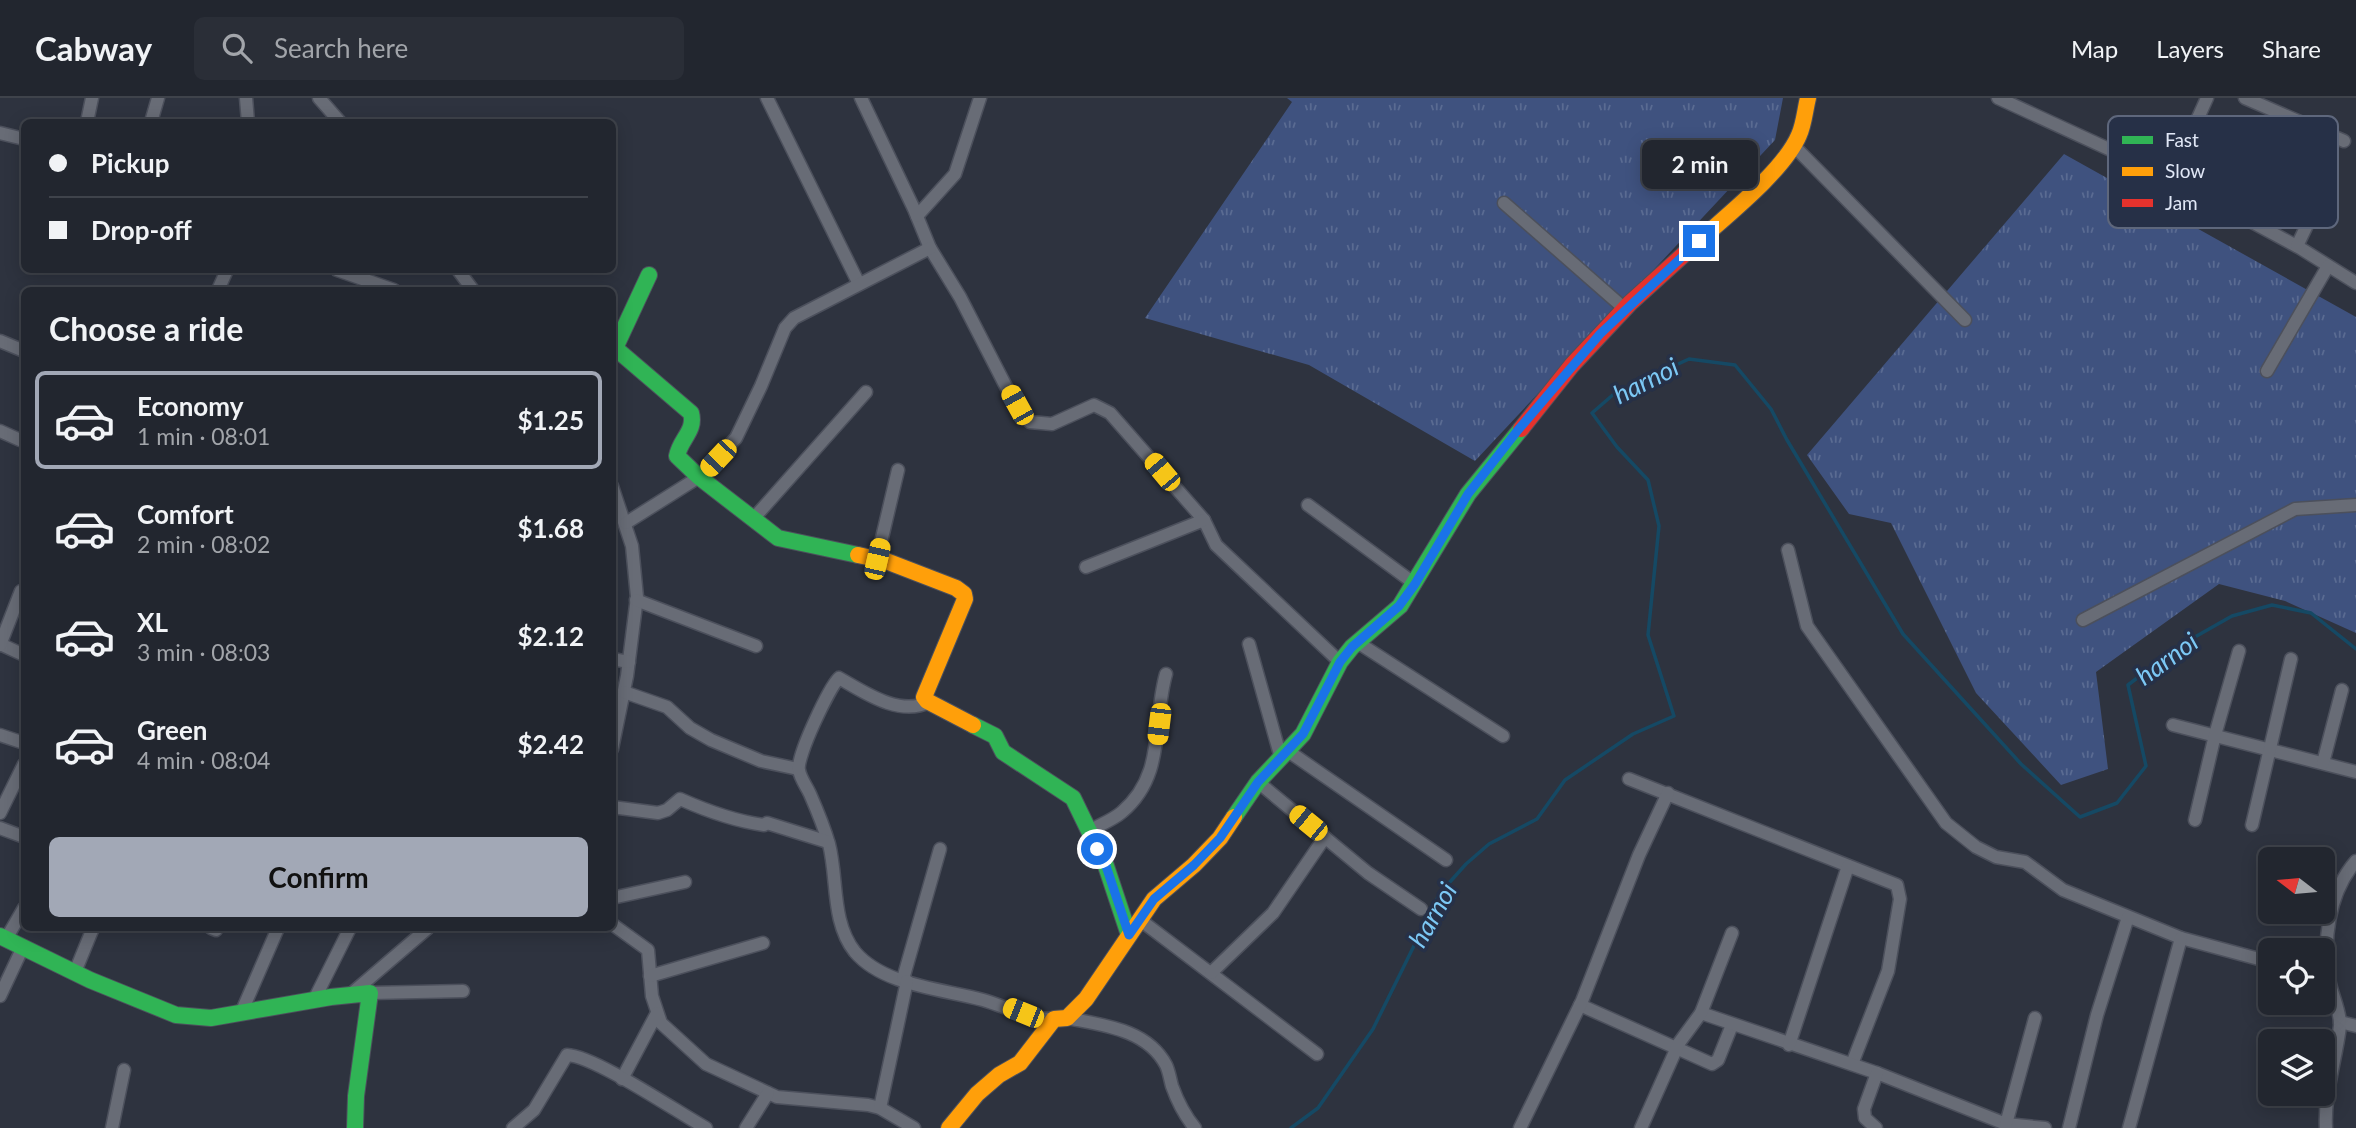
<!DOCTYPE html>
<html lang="en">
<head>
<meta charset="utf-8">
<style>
  body { margin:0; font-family:Lato,sans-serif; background:#2a2e37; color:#f1f3f6; height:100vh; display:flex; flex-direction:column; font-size:26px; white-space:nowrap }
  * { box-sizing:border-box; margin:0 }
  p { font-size:23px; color:#a2a5aa }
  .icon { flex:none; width:38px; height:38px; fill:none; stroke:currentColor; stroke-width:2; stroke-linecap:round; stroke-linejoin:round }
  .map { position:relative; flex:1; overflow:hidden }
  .sheet { position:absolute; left:21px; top:189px; width:595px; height:644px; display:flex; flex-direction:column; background:#22262f; border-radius:10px; box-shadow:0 4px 18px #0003,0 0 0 2px #3f434b }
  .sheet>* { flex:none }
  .banner { position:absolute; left:21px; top:21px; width:595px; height:154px; border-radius:10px; box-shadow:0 4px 18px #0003,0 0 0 2px #3f434b; display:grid; align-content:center; height:154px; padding:0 28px; background:#22262f }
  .needle { width:46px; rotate:286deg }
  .controls { position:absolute; left:2258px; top:749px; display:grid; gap:14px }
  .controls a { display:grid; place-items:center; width:77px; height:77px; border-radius:10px; background:#22262f; box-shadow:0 4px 18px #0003,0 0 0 2px #3f434b; font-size:35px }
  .end { position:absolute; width:32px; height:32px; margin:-16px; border:9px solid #1a73e8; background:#fff; box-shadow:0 0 0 4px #fff }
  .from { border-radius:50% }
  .bubble { position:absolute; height:49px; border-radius:10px; background:#22262f; box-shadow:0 4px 18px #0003,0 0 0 2px #3f434b; font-size:23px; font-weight:700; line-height:49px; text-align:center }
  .car { position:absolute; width:21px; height:42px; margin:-21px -10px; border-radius:9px; box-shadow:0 0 5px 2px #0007; background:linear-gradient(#f5c518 24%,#345 0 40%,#f5c518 0 76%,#345 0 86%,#f5c518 0) }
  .banner b { display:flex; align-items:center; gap:24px; height:66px; font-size:26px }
  .banner b+b { border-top:2px solid #3f434b }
  .banner i { width:18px; height:18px; background:#f1f3f6 }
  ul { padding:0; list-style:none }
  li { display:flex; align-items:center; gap:21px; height:98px; margin:0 14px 10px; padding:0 14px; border:4px solid transparent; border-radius:10px }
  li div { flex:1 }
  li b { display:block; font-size:26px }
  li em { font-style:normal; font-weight:700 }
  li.active { border-color:#a2a8b6 }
  li>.icon { width:63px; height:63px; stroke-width:1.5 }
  h2 { padding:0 28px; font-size:32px; line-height:84px }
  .cta { display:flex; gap:14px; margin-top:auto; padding:14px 28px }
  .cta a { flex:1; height:80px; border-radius:10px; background:#a2a8b6; color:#111; font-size:28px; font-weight:700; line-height:80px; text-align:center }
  header { display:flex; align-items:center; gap:42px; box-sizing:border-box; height:98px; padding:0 35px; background:#22262f; border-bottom:2px solid #3f434b }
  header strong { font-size:33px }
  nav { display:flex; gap:38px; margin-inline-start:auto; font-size:24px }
  .search { width:490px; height:63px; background:#2a2e37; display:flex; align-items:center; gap:18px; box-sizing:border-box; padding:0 24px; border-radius:10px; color:#a2a5aa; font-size:26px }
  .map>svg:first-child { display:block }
  .grass { fill:url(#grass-tufts) }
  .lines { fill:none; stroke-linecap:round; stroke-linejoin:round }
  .stream { stroke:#154964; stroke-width:3.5 }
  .street-casing { stroke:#4c505c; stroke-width:15 }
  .fast-casing { stroke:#4c505c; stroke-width:18 }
  .slow-casing { stroke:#4c505c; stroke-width:18 }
  .jam-casing { stroke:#4c505c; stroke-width:18 }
  .street { stroke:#686c76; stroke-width:12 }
  .fast { stroke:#30b455; stroke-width:16 }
  .slow { stroke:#ff9f0a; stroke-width:16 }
  .jam { stroke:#e5322d; stroke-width:16 }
  .route { stroke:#1a73e8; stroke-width:9 }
  .labels { text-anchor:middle; stroke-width:7; stroke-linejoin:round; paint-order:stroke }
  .water-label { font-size:26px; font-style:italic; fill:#7cc8f5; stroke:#263047 }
  .key { fill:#263047; stroke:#5e677c; stroke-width:2 }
  .key-label { font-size:19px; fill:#e0e7f6 }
</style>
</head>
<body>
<header>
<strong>Cabway</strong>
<div class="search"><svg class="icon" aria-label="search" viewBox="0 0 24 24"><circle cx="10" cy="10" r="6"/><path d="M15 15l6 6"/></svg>Search here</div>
<nav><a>Map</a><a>Layers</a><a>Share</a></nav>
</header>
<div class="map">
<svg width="2356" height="1030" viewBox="0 0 2356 1030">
  <defs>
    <pattern id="grass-tufts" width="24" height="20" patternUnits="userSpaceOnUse" patternTransform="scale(1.75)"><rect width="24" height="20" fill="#3f527f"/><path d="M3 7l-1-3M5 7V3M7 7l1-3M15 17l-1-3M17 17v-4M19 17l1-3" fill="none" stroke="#5a6b92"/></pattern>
  </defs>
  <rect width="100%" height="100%" fill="#2e333f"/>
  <!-- grass -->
  <g class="grass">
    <path d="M1287,0H1783L1775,42L1475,363L1309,267L1145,220L1292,4Z"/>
    <path d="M2064,56L2356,219V535L2285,503L2219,486L2096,574L2108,671L2061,687L1976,595L1891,425L1849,416L1807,357Z"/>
  </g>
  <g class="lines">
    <!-- stream -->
    <path class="stream" d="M1291,1030L1318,1010L1373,931L1440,795L1466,766L1489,746L1537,721L1565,682L1633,636L1674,618L1648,537L1659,428L1648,382L1617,349L1592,315L1615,295L1689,261L1735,267L1771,311L1787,342L1903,536L2021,666L2080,719L2117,705L2146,668L2128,587L2179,548L2232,518L2272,507L2311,515L2356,551"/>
    <!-- street casing -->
    <g class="street-casing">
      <g id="street">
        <path d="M246,0L248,24"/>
        <path d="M319,0L340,24"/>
        <path d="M767,0L859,186"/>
        <path d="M861,0L914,111L930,150L960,199L1016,308L1030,324L1052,326L1094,307L1110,315L1204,422L1216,447L1340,564"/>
        <path d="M1998,0L2163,76L2300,150L2356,185"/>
        <path d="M2245,0L2344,43"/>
        <path d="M87,24L92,0"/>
        <path d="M151,24L158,0"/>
        <path d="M0,35L24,41"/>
        <path d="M1793,47L1965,222"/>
        <path d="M2171,80L2207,0"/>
        <path d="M1504,105L1625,211"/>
        <path d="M917,118L955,76L980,0"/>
        <path d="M2297,148L2330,79"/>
        <path d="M337,172L394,192"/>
        <path d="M458,172L473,192"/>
        <path d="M218,192L227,172"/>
        <path d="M0,243L24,253"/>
        <path d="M2267,273L2328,168"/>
        <path d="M0,333L20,342"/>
        <path d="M612,388L632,448L637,499L627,578L612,651"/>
        <path d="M1308,407L1415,486"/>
        <path d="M754,420L866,294"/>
        <path d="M626,425L699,379L736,340L761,288L785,230L794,220L930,150"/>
        <path d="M1788,452L1807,528L1946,725L1976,749L1996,759L2025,764L2063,792L2181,840L2270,864"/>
        <path d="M877,461L898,372"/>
        <path d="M1086,469L1204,422"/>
        <path d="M636,502L756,548"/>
        <path d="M2083,522L2295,411L2356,407"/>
        <path d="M1357,544L1503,638"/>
        <path d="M0,546L24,557"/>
        <path d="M1249,546L1281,660"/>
        <path d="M0,547L21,493"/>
        <path d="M612,561L629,564"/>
        <path d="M624,594L667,609L690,630L711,642L761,663L798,671"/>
        <path d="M929,604C899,619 864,594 839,580C829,590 796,659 799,672C800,680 807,689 810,696C817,712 824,729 829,746C838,781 831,824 855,854C884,888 943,891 983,902C1007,909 1030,922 1054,921"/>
        <path d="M2173,627L2356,674"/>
        <path d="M0,637L24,645"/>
        <path d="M1288,653L1446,762"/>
        <path d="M2323,665L2342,592"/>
        <path d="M1629,681L1897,787L1900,801L1888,873L1852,966"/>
        <path d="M1258,684L1368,775L1421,811"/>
        <path d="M612,709L658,715L667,712L680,701C707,713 734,723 764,727L767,725L828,744"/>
        <path d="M0,715L24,666"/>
        <path d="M2195,722L2215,637L2239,553"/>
        <path d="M2252,727L2291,561"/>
        <path d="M0,730L24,739"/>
        <path d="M1089,733C1099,727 1113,722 1122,714C1166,677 1152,625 1166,576"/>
        <path d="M612,800L685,784"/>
        <path d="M1139,821L1317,956"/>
        <path d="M612,826L648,852L652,898L661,925L706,966L777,999L868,1007L880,1010L914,1030"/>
        <path d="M211,830L216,832"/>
        <path d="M6,841L24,810"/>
        <path d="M75,874L93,830"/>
        <path d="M1211,875L1273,815L1325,739"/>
        <path d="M650,878L763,845"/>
        <path d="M903,881L940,751"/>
        <path d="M370,895L463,893"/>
        <path d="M351,896L428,830"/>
        <path d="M0,898L23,849"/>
        <path d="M314,902L350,830"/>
        <path d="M1580,907L1712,966L1718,962L1732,927"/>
        <path d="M242,913L278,830"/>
        <path d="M1701,915L1877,975L2006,1026L2045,1030"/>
        <path d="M1067,920C1102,927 1147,931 1166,967C1169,973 1170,981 1172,988C1177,1002 1185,1018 1195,1030"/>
        <path d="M2340,924L2356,928"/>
        <path d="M1789,947L1848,768"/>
        <path d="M622,981L657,915"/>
        <path d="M880,1010L907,883"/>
        <path d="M2006,1026L2035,920"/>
        <path d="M112,1030L124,972"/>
        <path d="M513,1030L534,1012L567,957C595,958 677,1014 706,1030"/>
        <path d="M746,1030L768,995"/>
        <path d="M1520,1030L1582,903L1639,757L1668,695"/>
        <path d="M1641,1030L1679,945L1701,915L1732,835"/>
        <path d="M1876,1030L1865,1020L1864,1011L1877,975"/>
        <path d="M2069,1030L2097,917L2128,819"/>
        <path d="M2129,1030L2181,840"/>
        <path d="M2326,1030C2324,996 2336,962 2340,928C2341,915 2333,899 2330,886C2322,845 2328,795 2356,763"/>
      </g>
    </g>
    <!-- fast casing -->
    <g class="fast-casing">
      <g id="fast">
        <path d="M649,177L615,250L691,315C696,333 680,341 677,358L699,379L778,440L858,457"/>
        <path d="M973,627L995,638L1003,654L1073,700L1106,768L1129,837"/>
        <path d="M1234,719L1258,684L1303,636L1340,564L1352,549L1400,508L1468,396L1521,331"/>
        <path d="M0,838L90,882L176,917L211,920L331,899L370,895L356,998L355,1030"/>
      </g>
    </g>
    <!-- slow casing -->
    <g class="slow-casing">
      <g id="slow">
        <path d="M1702,140C1730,115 1785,71 1799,37C1804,26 1805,12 1808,0"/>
        <path d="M858,457L886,463L956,490L964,496L965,501L924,599L927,603L973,627"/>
        <path d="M949,1030L977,996L999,977L1020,965L1054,921L1067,920L1086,901L1154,801L1194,767L1220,740L1234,719"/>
      </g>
    </g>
    <!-- jam casing -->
    <g class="jam-casing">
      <path id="jam" d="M1521,331L1572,267L1630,205L1702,140"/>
    </g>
    <!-- street -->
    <use href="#street" class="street"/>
    <!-- fast -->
    <use href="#fast" class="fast"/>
    <!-- slow -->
    <use href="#slow" class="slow"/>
    <!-- jam -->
    <use href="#jam" class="jam"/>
  </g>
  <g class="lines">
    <!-- route -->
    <path class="route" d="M1097,751L1106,768L1129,837L1154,801L1194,767L1220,740L1258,684L1303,636L1340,564L1352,549L1399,508L1415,486L1468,396L1518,332L1600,236L1699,143"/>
  </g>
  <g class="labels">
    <!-- water labels -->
    <g class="water-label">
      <text transform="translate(1646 283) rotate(-27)" y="9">harnoi</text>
      <text transform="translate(2167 561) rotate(-36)" y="9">harnoi</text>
      <text transform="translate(1433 817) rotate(-60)" y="9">harnoi</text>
    </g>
  </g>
  <!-- legend -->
  <rect x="2108" y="18" width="230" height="112" rx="10" class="key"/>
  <rect x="2122" y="38" width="31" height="8" fill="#30b455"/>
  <rect x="2122" y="69" width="31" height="9" fill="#ff9f0a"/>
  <rect x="2122" y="101" width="31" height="8" fill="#e5322d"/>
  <g class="key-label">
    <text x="2165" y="49">Fast</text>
    <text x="2165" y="80">Slow</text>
    <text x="2165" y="112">Jam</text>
  </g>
</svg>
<div class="controls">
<a><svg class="needle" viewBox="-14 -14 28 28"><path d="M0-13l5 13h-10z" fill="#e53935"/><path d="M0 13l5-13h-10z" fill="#a2a5aa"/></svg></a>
<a><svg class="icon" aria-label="locate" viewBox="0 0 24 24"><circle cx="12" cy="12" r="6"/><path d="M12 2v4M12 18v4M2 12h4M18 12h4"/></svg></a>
<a><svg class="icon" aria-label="layers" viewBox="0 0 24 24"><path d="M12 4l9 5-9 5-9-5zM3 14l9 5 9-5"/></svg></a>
</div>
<i class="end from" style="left:1097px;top:751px"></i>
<i class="end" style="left:1699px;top:143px"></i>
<div class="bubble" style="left:1642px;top:42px;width:116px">2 min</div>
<i class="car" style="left:1017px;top:307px;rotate:331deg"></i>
<i class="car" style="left:718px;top:360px;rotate:223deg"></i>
<i class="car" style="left:1162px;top:374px;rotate:320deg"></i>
<i class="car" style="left:877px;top:461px;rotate:13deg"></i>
<i class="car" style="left:1159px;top:626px;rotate:187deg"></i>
<i class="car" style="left:1308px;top:725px;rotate:309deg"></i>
<i class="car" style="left:1023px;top:915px;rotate:292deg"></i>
<div class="banner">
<b><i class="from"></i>Pickup</b>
<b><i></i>Drop-off</b>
</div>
<section class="sheet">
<h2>Choose a ride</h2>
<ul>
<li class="active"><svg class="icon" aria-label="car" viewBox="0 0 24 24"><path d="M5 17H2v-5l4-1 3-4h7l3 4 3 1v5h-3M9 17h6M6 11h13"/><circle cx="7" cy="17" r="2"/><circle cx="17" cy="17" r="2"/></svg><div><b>Economy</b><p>1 min · 08:01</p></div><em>$1.25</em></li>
<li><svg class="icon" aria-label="car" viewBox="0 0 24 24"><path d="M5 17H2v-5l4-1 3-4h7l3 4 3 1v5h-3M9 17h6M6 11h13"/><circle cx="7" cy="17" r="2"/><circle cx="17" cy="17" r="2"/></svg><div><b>Comfort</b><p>2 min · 08:02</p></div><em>$1.68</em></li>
<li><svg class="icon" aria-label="car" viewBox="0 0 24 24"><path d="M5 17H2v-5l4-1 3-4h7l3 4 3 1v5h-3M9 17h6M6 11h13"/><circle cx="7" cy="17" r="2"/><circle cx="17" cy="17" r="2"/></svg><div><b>XL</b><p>3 min · 08:03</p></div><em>$2.12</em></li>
<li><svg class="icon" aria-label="car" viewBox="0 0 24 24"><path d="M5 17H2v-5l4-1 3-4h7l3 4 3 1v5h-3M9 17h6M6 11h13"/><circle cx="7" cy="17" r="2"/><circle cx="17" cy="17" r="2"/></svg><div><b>Green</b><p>4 min · 08:04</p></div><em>$2.42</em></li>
</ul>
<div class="cta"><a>Confirm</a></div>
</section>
</div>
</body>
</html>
